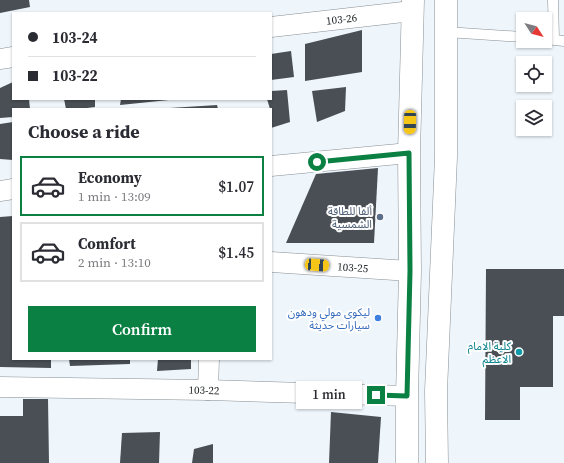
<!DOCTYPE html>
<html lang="en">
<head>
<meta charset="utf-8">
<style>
  body { margin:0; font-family:"Source Serif 4","Noto Sans Arabic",serif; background:#f2f2f3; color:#2b2b33; height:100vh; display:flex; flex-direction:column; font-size:15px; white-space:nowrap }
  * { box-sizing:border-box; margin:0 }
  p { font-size:13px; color:#7c7c81 }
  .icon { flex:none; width:22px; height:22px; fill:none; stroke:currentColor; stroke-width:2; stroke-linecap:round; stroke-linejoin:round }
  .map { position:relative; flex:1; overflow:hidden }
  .panel { position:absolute; left:12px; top:108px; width:260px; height:252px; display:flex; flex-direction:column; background:#fff; border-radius:0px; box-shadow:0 1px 3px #0004 }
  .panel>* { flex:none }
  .guide { position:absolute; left:12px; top:12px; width:260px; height:88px; border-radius:0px; box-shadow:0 1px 3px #0004; display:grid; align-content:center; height:88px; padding:0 16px; background:#fff }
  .needle { width:26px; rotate:126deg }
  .controls { position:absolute; left:516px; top:12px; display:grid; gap:8px }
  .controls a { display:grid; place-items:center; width:36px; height:36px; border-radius:0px; background:#fff; box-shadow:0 1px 3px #0004; font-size:20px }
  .end { position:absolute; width:18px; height:18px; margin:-9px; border:5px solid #0b8043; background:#fff; box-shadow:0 0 0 2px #fff }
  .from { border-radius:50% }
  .bubble { position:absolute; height:28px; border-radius:0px; background:#fff; box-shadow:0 1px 3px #0004; font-size:13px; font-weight:600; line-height:28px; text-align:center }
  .car { position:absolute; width:12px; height:24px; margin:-12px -6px; border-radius:5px; box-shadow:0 0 3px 1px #0007; background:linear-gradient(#f5c518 24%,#345 0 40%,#f5c518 0 76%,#345 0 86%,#f5c518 0) }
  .guide b { display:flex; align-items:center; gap:14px; height:38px; font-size:15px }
  .guide b+b { border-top:1px solid #e1e1e2 }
  .guide i { width:10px; height:10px; background:#2b2b33 }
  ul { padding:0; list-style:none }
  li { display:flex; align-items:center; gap:12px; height:60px; margin:0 8px 6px; padding:0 8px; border:2px solid #e1e1e2; border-radius:0px }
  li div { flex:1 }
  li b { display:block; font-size:15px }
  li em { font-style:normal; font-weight:600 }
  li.selected { border-color:#0b8043 }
  li>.icon { width:36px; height:36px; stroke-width:1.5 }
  h2 { padding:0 16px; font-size:18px; line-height:48px }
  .action { display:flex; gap:8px; margin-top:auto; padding:8px 16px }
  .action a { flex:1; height:46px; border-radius:0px; background:#0b8043; color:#fff; font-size:16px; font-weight:600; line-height:46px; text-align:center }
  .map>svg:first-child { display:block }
  .building { fill:#494f54 }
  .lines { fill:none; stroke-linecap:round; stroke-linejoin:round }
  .service-casing { stroke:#888f94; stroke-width:11 }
  .minor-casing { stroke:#888f94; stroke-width:21 }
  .secondary-casing { stroke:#888f94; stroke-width:23 }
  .service { stroke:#fff; stroke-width:10 }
  .minor { stroke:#fff; stroke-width:20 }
  .secondary { stroke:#fff; stroke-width:22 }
  .route { stroke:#0b8043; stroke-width:5 }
  .service-dot { fill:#5c6f8a; stroke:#fff; stroke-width:1.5 }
  .shop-dot { fill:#3f7fe0; stroke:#fff; stroke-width:1.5 }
  .culture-dot { fill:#0f9aa8; stroke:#fff; stroke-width:1.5 }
  .labels { text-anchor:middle; stroke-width:4; stroke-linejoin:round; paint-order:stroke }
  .street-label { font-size:11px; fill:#232628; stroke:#fff }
  .service-label { font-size:11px; fill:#4e5e75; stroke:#fff; text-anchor:end }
  .shop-label { font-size:11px; fill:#366cbe; stroke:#fff; text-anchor:end }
  .culture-label { font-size:11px; fill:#0d838f; stroke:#fff; text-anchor:end }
</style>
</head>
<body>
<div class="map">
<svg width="564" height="463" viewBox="0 0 564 463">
  <rect width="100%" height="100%" fill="#eef5fb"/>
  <!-- building -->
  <g class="building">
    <path d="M0,0H29L30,7L0,13Z"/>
    <path d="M362,30V72L305,81V44Z"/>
    <path d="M291,51L294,77L271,80V54Z"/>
    <path d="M13,82V99H29L30,109H13V117L0,118V88Z"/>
    <path d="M346,87L345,111L317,122L312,91Z"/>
    <path d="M287,90L290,122L271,128V109H270L267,99H271V91Z"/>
    <path d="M64,99H95V107L79,109H66Z"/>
    <path d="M121,99H169V100L120,105Z"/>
    <path d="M217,105L218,109H170V108Z"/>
    <path d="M13,122V160L0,159V124Z"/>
    <path d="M378,168L374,243H286L316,174Z"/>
    <path d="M13,216V359H51V368L0,367V217Z"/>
    <path d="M486,269H564V316H553V387H520V420H485Z"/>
    <path d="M69,359H130V364L70,366Z"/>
    <path d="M158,359H191V369L157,371Z"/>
    <path d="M23,399H48L49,463H0V416H23Z"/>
    <path d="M331,412L381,417L378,463H329Z"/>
    <path d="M160,432L159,463H120L122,433Z"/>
    <path d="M213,444V463H192L194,449Z"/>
  </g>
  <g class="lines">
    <!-- service casing -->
    <g class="service-casing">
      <g id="service">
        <path d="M553,0L554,39"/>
        <path d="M446,32L523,37"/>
        <path d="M545,39L564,41"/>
      </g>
    </g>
    <!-- minor casing -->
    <g class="minor-casing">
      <g id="minor">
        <path id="s1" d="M271,27L412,11"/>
        <path d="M0,59L13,57"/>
        <path d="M271,166L409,153"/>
        <path d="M0,191L13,189"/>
        <path id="s2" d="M271,262L410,271"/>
        <path id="s3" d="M0,387L208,390L407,396"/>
        <path d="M208,390L209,359"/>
      </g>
    </g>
    <!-- secondary casing -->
    <g class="secondary-casing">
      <g id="secondary">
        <path d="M407,463V396L410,271L409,153L413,0"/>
        <path d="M437,463L436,391L446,157V0"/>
      </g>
    </g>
    <!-- service -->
    <use href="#service" class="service"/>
    <!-- minor -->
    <use href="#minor" class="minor"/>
    <!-- secondary -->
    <use href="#secondary" class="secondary"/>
  </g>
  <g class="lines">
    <!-- route -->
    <path class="route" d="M317,162L409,153L410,271L407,396L376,395"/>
  </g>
  <!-- markers -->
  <circle class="service-dot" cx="380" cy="217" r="4"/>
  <circle class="shop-dot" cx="378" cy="318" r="4"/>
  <circle class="culture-dot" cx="519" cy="352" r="4"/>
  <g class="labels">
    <!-- street labels -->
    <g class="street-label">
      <text dy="4" stroke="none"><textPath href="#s1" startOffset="71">103-26</textPath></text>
      <text dy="4" stroke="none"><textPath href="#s2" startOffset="82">103-25</textPath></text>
      <text dy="4" stroke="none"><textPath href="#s3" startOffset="204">103-22</textPath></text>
    </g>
    <!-- service labels -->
    <g class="service-label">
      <text x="372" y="215">ألفا للطاقة<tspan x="372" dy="13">الشمسية</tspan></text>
    </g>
    <!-- shop labels -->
    <g class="shop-label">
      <text x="370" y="316">ليكوي مولي ودهون<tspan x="370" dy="13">سيارات حديثة</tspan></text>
    </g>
    <!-- culture labels -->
    <g class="culture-label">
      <text x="511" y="350">كلية الامام<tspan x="511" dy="13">الاعظم</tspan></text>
    </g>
  </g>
</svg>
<div class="controls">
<a><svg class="needle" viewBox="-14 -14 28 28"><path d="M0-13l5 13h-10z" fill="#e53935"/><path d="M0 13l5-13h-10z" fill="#7c7c81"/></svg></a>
<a><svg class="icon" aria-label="locate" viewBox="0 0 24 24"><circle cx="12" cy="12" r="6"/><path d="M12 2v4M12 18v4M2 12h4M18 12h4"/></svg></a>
<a><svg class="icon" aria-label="layers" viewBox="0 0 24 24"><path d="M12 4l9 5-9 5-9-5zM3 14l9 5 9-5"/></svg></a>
</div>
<i class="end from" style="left:317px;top:162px"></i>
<i class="end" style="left:376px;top:395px"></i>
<div class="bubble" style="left:296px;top:381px;width:66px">1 min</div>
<i class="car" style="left:410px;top:122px;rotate:181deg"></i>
<i class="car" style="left:317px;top:265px;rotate:94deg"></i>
<div class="guide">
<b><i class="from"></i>103-24</b>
<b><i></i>103-22</b>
</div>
<section class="panel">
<h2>Choose a ride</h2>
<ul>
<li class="selected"><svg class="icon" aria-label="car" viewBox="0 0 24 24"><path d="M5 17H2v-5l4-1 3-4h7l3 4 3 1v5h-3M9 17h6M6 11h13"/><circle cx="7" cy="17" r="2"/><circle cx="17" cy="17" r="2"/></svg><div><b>Economy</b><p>1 min · 13:09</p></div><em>$1.07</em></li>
<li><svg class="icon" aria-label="car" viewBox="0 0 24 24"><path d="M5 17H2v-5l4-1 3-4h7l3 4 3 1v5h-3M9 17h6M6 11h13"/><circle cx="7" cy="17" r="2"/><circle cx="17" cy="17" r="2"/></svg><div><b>Comfort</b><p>2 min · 13:10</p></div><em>$1.45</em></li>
</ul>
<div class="action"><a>Confirm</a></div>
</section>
</div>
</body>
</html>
